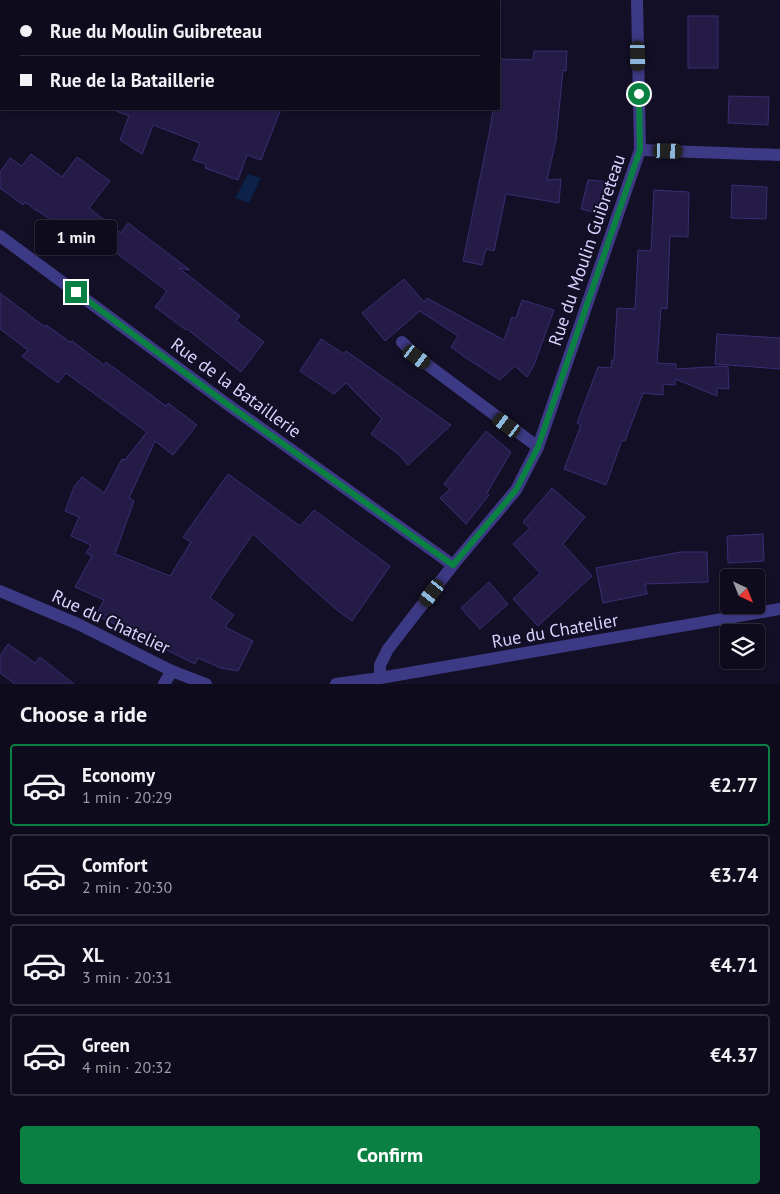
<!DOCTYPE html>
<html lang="en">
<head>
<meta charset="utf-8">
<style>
  body { margin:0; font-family:"PT Sans",sans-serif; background:#1c1929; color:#f1f3f6; height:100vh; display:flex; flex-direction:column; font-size:19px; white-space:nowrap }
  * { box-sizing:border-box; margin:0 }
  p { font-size:16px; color:#9b9ba3 }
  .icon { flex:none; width:28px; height:28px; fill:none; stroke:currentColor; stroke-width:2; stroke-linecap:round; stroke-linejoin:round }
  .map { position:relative; height:684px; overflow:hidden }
  .drawer { display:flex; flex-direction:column; background:#0e0b1c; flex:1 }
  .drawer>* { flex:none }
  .top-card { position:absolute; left:0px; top:0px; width:500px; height:110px; box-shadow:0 1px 4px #0004,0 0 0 1px #2e2b3b; display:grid; align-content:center; height:110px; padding:0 20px; background:#0e0b1c }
  .needle { width:32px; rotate:137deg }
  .tools { position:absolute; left:720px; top:569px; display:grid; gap:10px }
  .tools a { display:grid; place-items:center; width:45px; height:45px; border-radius:5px; background:#0e0b1c; box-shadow:0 1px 4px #0004,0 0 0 1px #2e2b3b; font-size:25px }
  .end { position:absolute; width:22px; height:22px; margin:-11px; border:6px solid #0b8043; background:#fff; box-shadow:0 0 0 2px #fff }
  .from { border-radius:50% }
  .bubble { position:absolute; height:35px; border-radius:5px; background:#0e0b1c; box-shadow:0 1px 4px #0004,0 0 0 1px #2e2b3b; font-size:16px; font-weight:700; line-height:35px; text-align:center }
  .car { position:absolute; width:15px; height:30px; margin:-15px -8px; border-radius:6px; box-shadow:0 0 4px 1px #0007; background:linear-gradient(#222 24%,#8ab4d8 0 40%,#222 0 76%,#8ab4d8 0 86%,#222 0) }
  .top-card b { display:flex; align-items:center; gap:18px; height:48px; font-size:19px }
  .top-card b+b { border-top:1px solid #2e2b3b }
  .top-card i { width:12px; height:12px; background:#f1f3f6 }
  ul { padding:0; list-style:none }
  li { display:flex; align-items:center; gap:15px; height:82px; margin:0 10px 8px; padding:0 10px; border:2px solid #2e2b3b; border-radius:5px }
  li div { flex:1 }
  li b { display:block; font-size:19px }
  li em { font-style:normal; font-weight:700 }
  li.on { border-color:#0b8043 }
  li>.icon { width:45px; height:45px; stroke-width:1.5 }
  h2 { padding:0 20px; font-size:22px; line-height:60px }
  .cta { display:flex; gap:10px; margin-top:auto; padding:10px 20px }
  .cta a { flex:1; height:58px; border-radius:5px; background:#0b8043; color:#fff; font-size:20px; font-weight:700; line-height:58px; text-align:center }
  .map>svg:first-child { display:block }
  .water { fill:#0c2248 }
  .building { fill:#241b47; stroke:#3b2d73 }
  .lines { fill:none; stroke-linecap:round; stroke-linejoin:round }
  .minor { stroke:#3d3a85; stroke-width:12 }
  .route { stroke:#0b8043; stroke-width:6 }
  .labels { text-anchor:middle; stroke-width:4; stroke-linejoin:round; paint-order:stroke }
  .street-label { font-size:18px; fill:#d9d4ff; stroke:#130f26 }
</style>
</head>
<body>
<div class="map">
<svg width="780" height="684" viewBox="0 0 780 684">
  <rect width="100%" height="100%" fill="#130f26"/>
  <!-- water -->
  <path class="water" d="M248,174L261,178L249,203L235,198Z"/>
  <!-- building -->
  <g class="building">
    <rect x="688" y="16" width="30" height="52"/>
    <path d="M534,51H567L566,71L563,70L556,140L547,180L561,179L559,203L506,194L494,251L486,249L482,265L463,261L490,129L493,109H499V59L533,60Z"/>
    <path d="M729,96L769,97L768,125L728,123Z"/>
    <path d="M116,109H281L261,160L247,155L238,180L205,168L206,164L193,160L200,143L153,125L142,154L120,140L129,116L116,111Z"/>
    <path d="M31,154L62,177L77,157L110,181L89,208L121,233L128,223L190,270L179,268L240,316L236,321L264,342L241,372L187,329L186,330L155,307L167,291L90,233L82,243L37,210V211L25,202L23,205L0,188V172L10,158L22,166Z"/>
    <path d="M588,180L610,182L601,214L581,209Z"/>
    <path d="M732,185L767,187L766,219L731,218Z"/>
    <path d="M654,190L689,192L688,237L670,236L667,309L661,308L657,363L676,364V369L728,366L729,389L717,388V396L675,379V385L663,384V395L643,393L625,441L622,440L606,485L564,469L581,425L577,423L598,367L611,368L612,360H614L617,308L635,309L638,250L651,251Z"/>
    <path d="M404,279L424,302L427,298L504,340L512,317L516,318L522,300L554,310L534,365L527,377L515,366L500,380L463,356L451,347L458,336L420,311L385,341L362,313Z"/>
    <path d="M0,293L45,327L46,325L70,342L72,341L104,365L106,362L166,406L168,403L197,425L173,455L155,441L129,498L134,501L115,554L170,576L191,542L183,537L228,474L300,526L314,510L390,566L352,621L337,610L313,589L253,534L221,580L210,598L234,615L225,627L253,641L238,671L221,668L198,658L195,664L96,615L104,600L75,587L92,556L86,553L91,545L71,536L79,517L65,511L74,487L82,477L104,493L122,459L125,460L147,432L66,373L58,383L22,356L28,350L0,329Z"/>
    <path d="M717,334L780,338V369L715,364Z"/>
    <path d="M321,339L344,354L346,351L451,425L408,465L397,453L371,434L382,419L346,383L334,394L300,371Z"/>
    <path d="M486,431L511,452L487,493L489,495L466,524L440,498L450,489L444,484Z"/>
    <path d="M552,488L585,517L563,544L592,576L538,626L513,599L540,573L513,544L530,528L523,522Z"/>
    <path d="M763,534L764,561L728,563L727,536Z"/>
    <path d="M680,552H707L708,582L645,584L647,594L603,603L596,568Z"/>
    <path d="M489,582L508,604L480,629L461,608Z"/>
    <path d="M8,644L35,663L40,657L74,684H15L0,673V656Z"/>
  </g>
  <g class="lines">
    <!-- minor -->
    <g class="minor">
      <path d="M640,150L780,155"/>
      <path d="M0,236L227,404L453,565"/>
      <path d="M402,342L417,357L538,447"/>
      <path d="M0,591L78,624L172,671L206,684"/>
      <path d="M380,678V665L388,649L453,565L516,490L538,447L640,150L637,0"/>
      <path d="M164,684L172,671"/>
      <path d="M336,684L380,678L780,609"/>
    </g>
  </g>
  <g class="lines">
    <!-- route -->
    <path class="route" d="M76,292L227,404L453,565L516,490L538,447L640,150L639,94"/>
  </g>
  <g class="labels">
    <!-- street labels -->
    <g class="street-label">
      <text transform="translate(587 250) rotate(-71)" y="6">Rue du Moulin Guibreteau</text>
      <text transform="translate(236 388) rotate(36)" y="6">Rue de la Bataillerie</text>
      <text transform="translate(111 622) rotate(25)" y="6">Rue du Chatelier</text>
      <text transform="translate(555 631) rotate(-10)" y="6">Rue du Chatelier</text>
    </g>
  </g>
</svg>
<div class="tools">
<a><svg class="needle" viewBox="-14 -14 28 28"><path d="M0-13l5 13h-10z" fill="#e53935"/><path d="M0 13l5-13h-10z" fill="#9b9ba3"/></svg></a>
<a><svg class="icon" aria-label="layers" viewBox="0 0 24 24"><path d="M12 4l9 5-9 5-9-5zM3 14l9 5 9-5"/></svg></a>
</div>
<i class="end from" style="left:639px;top:94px"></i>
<i class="end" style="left:76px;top:292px"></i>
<div class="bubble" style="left:35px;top:220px;width:82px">1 min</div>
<i class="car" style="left:638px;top:56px;rotate:179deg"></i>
<i class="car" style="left:668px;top:151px;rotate:92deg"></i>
<i class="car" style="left:417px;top:357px;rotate:127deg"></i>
<i class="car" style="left:507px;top:425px;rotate:307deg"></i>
<i class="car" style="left:432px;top:593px;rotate:218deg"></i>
<div class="top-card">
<b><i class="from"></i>Rue du Moulin Guibreteau</b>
<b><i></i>Rue de la Bataillerie</b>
</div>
</div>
<section class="drawer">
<h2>Choose a ride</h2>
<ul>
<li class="on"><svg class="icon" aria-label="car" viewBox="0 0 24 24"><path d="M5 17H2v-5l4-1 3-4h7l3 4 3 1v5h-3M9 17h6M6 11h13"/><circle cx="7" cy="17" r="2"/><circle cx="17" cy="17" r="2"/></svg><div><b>Economy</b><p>1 min · 20:29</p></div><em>€2.77</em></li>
<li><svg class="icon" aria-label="car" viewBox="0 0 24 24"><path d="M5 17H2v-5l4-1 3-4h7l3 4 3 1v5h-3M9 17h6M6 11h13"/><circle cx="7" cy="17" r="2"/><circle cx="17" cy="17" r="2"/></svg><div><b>Comfort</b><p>2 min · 20:30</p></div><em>€3.74</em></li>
<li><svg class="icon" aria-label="car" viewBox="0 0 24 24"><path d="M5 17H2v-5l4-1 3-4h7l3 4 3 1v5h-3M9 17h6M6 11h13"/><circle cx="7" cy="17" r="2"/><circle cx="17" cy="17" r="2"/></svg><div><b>XL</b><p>3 min · 20:31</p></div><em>€4.71</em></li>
<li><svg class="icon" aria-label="car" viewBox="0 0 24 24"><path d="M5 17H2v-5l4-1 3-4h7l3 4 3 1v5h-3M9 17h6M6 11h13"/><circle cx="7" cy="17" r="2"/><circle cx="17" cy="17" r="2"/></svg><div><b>Green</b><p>4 min · 20:32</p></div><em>€4.37</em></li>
</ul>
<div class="cta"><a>Confirm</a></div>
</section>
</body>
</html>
